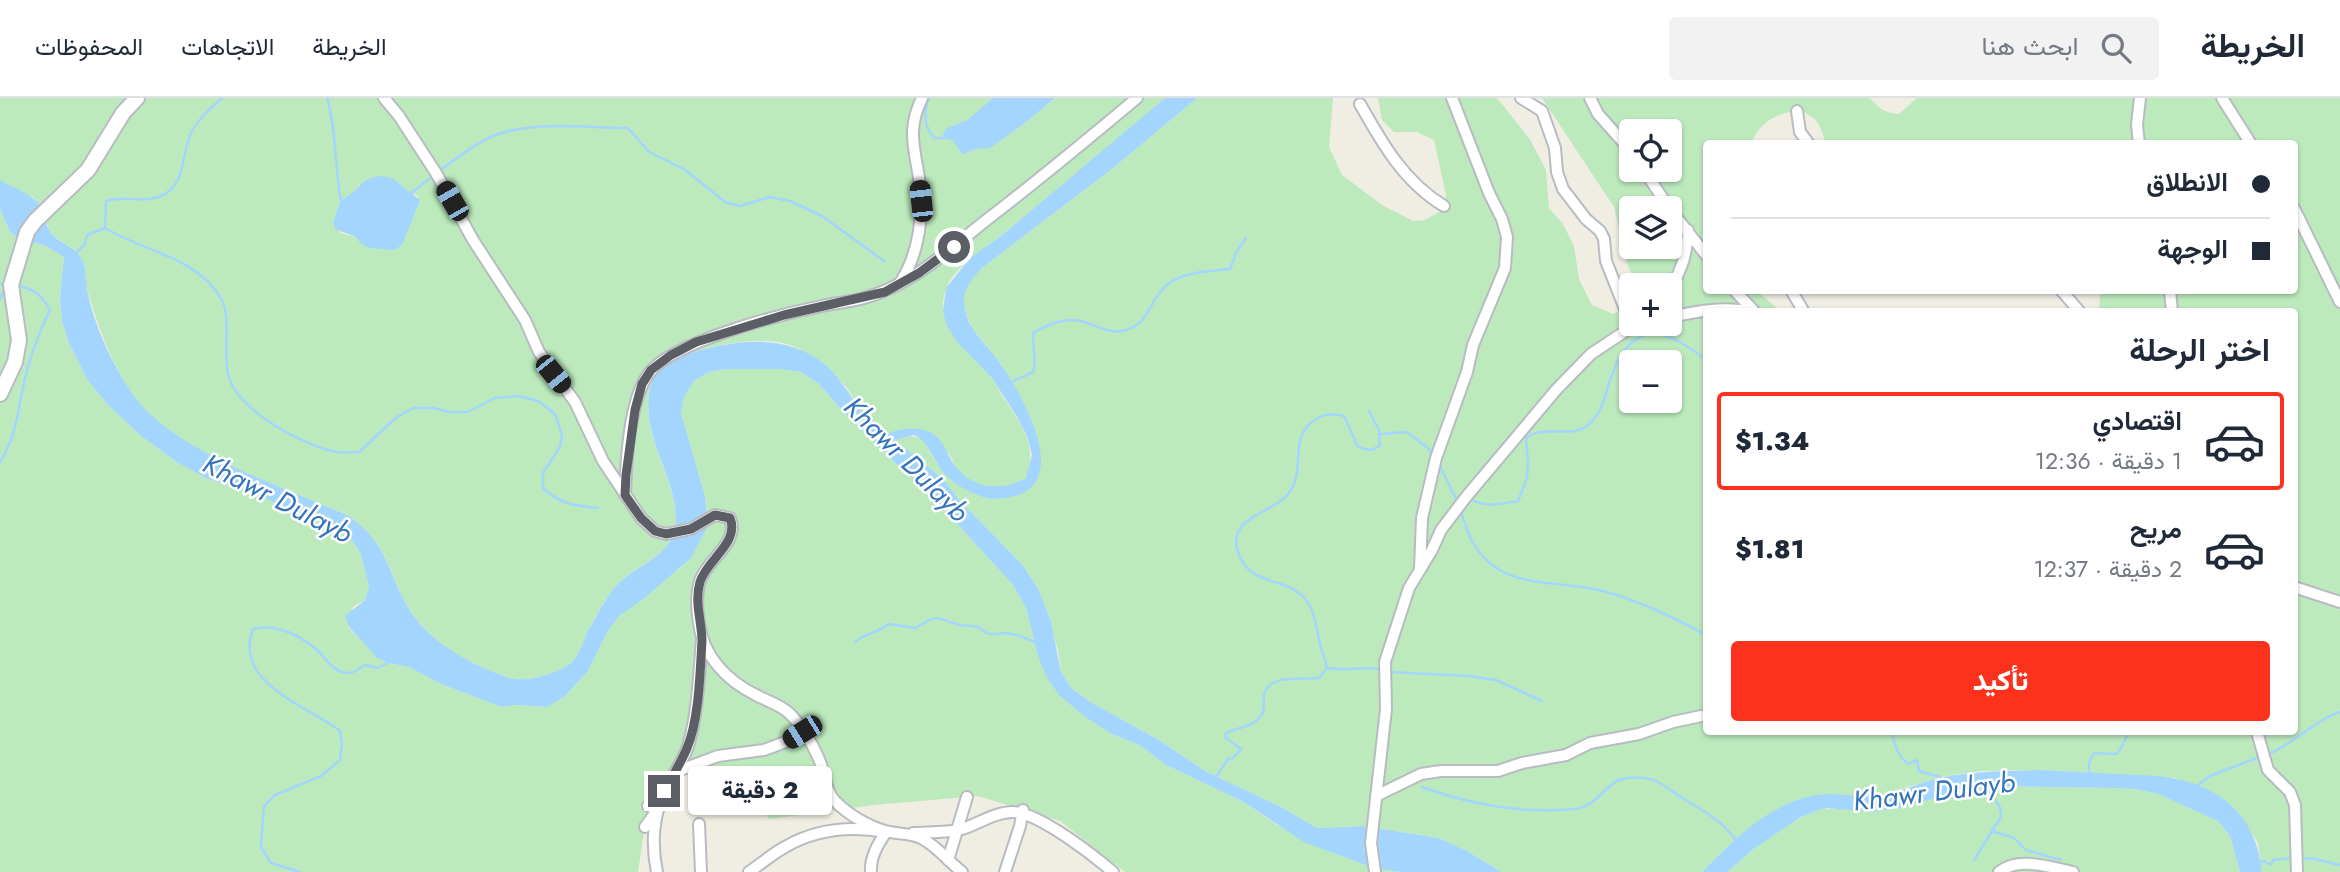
<!DOCTYPE html>
<html lang="ar">
<head>
<meta charset="utf-8">
<style>
  body { margin:0; font-family:Jost,Vazirmatn,sans-serif; background:#f2f2f3; color:#1f2937; direction:rtl; height:100vh; display:flex; flex-direction:column; font-size:26px; white-space:nowrap }
  * { box-sizing:border-box; margin:0 }
  p { font-size:23px; color:#747a83 }
  .icon { flex:none; width:38px; height:38px; fill:none; stroke:currentColor; stroke-width:2; stroke-linecap:round; stroke-linejoin:round }
  .map { position:relative; flex:1; overflow:hidden; direction:ltr }
  .sheet { position:absolute; left:1703px; top:210px; width:595px; height:427px; display:flex; flex-direction:column; background:#fff; border-radius:7px; box-shadow:0 2px 5px #0004; direction:rtl }
  .sheet>* { flex:none }
  .banner { position:absolute; left:1703px; top:42px; width:595px; height:154px; border-radius:7px; box-shadow:0 2px 5px #0004; direction:rtl; display:grid; align-content:center; height:154px; padding:0 28px; background:#fff }
  .tools { position:absolute; left:1619px; top:21px; display:grid; gap:14px }
  .tools a { display:grid; place-items:center; width:63px; height:63px; border-radius:7px; background:#fff; box-shadow:0 2px 5px #0004; font-size:35px }
  .end { position:absolute; width:32px; height:32px; margin:-16px; border:9px solid #5b5f65; background:#fff; box-shadow:0 0 0 4px #fff }
  .from { border-radius:50% }
  .bubble { position:absolute; height:49px; border-radius:7px; background:#fff; box-shadow:0 2px 5px #0004; font-size:23px; font-weight:800; line-height:49px; text-align:center; direction:rtl }
  .car { position:absolute; width:21px; height:42px; margin:-21px -10px; border-radius:9px; box-shadow:0 0 5px 2px #0007; background:linear-gradient(#222 24%,#8ab4d8 0 40%,#222 0 76%,#8ab4d8 0 86%,#222 0) }
  .banner b { display:flex; align-items:center; gap:24px; height:66px; font-size:26px }
  .banner b+b { border-top:2px solid #e0e1e3 }
  .banner i { width:18px; height:18px; background:#1f2937 }
  ul { padding:0; list-style:none }
  li { display:flex; align-items:center; gap:21px; height:98px; margin:0 14px 10px; padding:0 14px; border:4px solid transparent; border-radius:7px }
  li div { flex:1 }
  li b { display:block; font-size:26px }
  li em { font-style:normal; font-weight:800 }
  li.current { border-color:#fc321d }
  li>.icon { width:63px; height:63px; stroke-width:1.5 }
  h2 { padding:0 28px; font-size:32px; line-height:84px }
  .cta { display:flex; gap:14px; margin-top:auto; padding:14px 28px }
  .cta a { flex:1; height:80px; border-radius:7px; background:#fc321d; color:#fff; font-size:28px; font-weight:800; line-height:80px; text-align:center }
  header { display:flex; align-items:center; gap:42px; box-sizing:border-box; height:98px; padding:0 35px; background:#fff; border-bottom:2px solid #e0e1e3 }
  header strong { font-size:33px }
  nav { display:flex; gap:38px; margin-inline-start:auto; font-size:24px }
  .search { width:490px; height:63px; background:#f2f2f3; display:flex; align-items:center; gap:18px; box-sizing:border-box; padding:0 24px; border-radius:7px; color:#747a83; font-size:26px }
  .map>svg:first-child { display:block }
  .green { fill:#bceabd; fill-rule:evenodd }
  .water { fill:#a3d5ff }
  .lines { fill:none; stroke-linecap:round; stroke-linejoin:round }
  .stream { stroke:#a3d5ff; stroke-width:2.5 }
  .minor-casing { stroke:#b8bbc1; stroke-width:14 }
  .secondary-casing { stroke:#b8bcc3; stroke-width:18 }
  .minor { stroke:#fff; stroke-width:10 }
  .secondary { stroke:#fff; stroke-width:14 }
  .route { stroke:#5b5f65; stroke-width:9 }
  .labels { text-anchor:middle; stroke-width:5; stroke-linejoin:round; paint-order:stroke }
  .water-label { font-size:28px; font-style:italic; fill:#3474bd; stroke:#fff }
</style>
</head>
<body>
<header>
<strong>الخريطة</strong>
<div class="search"><svg class="icon" aria-label="search" viewBox="0 0 24 24"><circle cx="10" cy="10" r="6"/><path d="M15 15l6 6"/></svg>ابحث هنا</div>
<nav><a>الخريطة</a><a>الاتجاهات</a><a>المحفوظات</a></nav>
</header>
<div class="map">
<svg width="2340" height="774" viewBox="0 0 2340 774">
  <rect width="100%" height="100%" fill="#f0ede3"/>
  <!-- green -->
  <g class="green">
    <path d="M0,0H993L967,22L947,30L952,42L963,57L975,51L990,49L1025,25L1055,0H1165C1114,46 1060,89 1007,133C989,148 953,169 946,191C932,229 973,254 992,280C996,286 999,293 1003,299C1020,325 1039,348 1026,380C1005,392 979,393 960,375C954,368 952,358 946,352C935,343 919,337 907,331L888,336C879,328 868,320 861,310C855,304 851,295 846,289C840,282 832,277 826,271C819,266 812,259 805,254C773,234 725,245 692,255C671,262 652,272 649,296C642,345 682,388 675,430C671,458 633,468 616,488C604,502 594,520 586,537C582,546 578,559 571,565C558,575 532,583 516,581C509,581 501,577 496,575C460,561 419,536 403,500C386,463 384,443 349,418C288,391 199,362 150,317C111,280 90,205 77,154L54,138L49,132L42,109L34,100L0,82ZM399,85L407,93L418,98L402,147C385,149 367,155 356,139L341,135L333,125L341,102L351,98L359,87Z"/>
    <path d="M1197,0H1333L1329,49L1342,77L1382,107L1413,123L1425,122L1444,111L1446,97L1434,42L1417,34H1394L1382,22L1378,0H1497L1529,40L1546,72L1549,110L1563,126L1574,148L1579,181L1592,207L1613,216L1631,208V226H1670V187H1636L1627,165L1614,109L1542,0H1870C1878,10 1885,15 1899,16L1917,0H2340V774H2262L2258,745L2237,713L2176,680L2039,672L1981,673L1940,679L1882,697L1859,698L1756,726L1726,750L1702,774H1501L1467,753L1439,740L1363,728L1317,730L1283,710L1205,673L1159,642L1092,605L1072,591L1061,574L1058,552L1038,490L1021,465L959,402L943,381L895,342C930,329 924,354 943,373C953,383 983,394 997,401L1040,373L1028,315L1002,267L973,231L964,211V193L968,185L982,170L1112,71ZM1797,13C1815,16 1822,27 1825,45L2294,46V192L2096,193L2100,197L2099,213L2294,214V634H1706V214L1780,213L1757,193L1706,192V46L1751,45C1761,24 1773,16 1797,13ZM1631,33H1670V72H1631ZM1631,110H1670V149H1631ZM1631,264H1670V303H1631Z"/>
    <path d="M0,111L10,134L21,142L44,147L64,159L60,200L62,224L69,245L87,281L108,307L141,338L178,365L208,381L247,393L332,428L350,439L361,456L369,489L365,502L353,509L348,529L377,559L388,565L409,569L441,586L501,609L515,607L546,609L564,599L588,573L608,533L619,518L681,469L691,459L708,428L705,398L681,315L684,299L694,283L709,274L727,271H780L801,274L819,286L845,316L879,350L929,395L1013,487L1026,510L1038,558L1112,636L1141,648L1166,667L1242,703L1277,727L1333,755L1373,770L1400,774H1125L1060,723L978,698L874,707L769,721L731,670L652,681L638,774H0Z"/>
    <path d="M1979,688L2110,690L2135,691L2158,696L2218,723L2230,738L2240,774H1727C1753,752 1783,724 1816,713C1836,706 1855,716 1875,713C1911,709 1944,696 1979,688Z"/>
  </g>
  <!-- water -->
  <g class="water">
    <path d="M993,0H1055L1025,25L990,50L975,51L963,57L952,42L944,40L943,36L947,30L967,22Z"/>
    <path d="M1165,0H1197L1112,71L982,170C970,183 961,194 965,212C970,235 991,250 1003,269C1020,296 1065,370 1025,394C1014,400 995,403 983,399C969,394 953,386 943,374C932,361 930,345 914,337L895,342L943,381L959,402L1021,465L1038,490L1051,524L1061,574L1072,591L1092,605L1159,642L1205,673L1283,710L1317,730L1363,728L1439,740L1467,753L1501,774H1400L1373,770L1333,755L1304,744L1242,703L1166,667L1141,648L1112,636L1084,618L1059,597L1046,578L1038,558L1026,510L1013,487L929,395L879,350L845,316L819,286L801,274L780,271H727L709,274L694,283L684,299L681,315L705,398L708,428L691,460L643,501L619,518L608,533L588,573L564,599L547,609L515,607L501,609L441,586L409,569L388,565L377,560L349,529L345,518L365,502L369,489L361,456L350,439L332,428L247,393L208,381L178,365L141,338L108,307L87,281L69,245L62,224L60,200L64,159L44,147L21,142L10,134L0,111V82C14,90 36,97 43,112C46,120 46,130 52,136C62,147 77,149 83,164C87,174 85,185 88,196C95,232 123,292 151,317C202,363 286,390 349,418C384,443 385,463 403,500C419,536 460,561 496,575C502,577 509,581 516,581C532,583 558,575 571,565C578,559 582,546 586,537C595,520 604,502 616,488C634,468 671,458 675,430C682,387 642,344 649,296C652,271 670,262 692,255C735,242 785,235 823,265C839,278 848,295 860,310C868,319 879,327 887,336C903,329 926,327 939,341C946,348 948,358 953,365C970,391 1000,394 1026,380L1032,357L1027,338L1017,319L992,280L957,244L947,228L943,214L946,190L970,160L1001,138Z"/>
    <path d="M380,78L392,80L420,102L402,147L394,152L369,150L361,146L356,139L335,131L333,124L341,102C360,94 357,81 380,78Z"/>
    <path d="M2039,672L2158,678C2216,684 2256,714 2262,774H2240L2230,738L2218,723L2158,696L2135,691L2110,690L1979,688L1903,709L1870,714L1827,710L1816,713L1799,720L1755,750L1727,774H1702C1731,744 1768,707 1811,698C1834,693 1858,701 1881,697C1902,694 1922,683 1943,679C1975,673 2007,673 2039,672Z"/>
  </g>
  <g class="lines">
    <!-- stream -->
    <g class="stream">
      <path d="M327,0C337,34 334,67 341,102"/>
      <path d="M929,0C923,14 924,28 934,40H944"/>
      <path d="M438,74C455,62 473,46 493,38C535,22 583,30 628,30L649,54L684,71L725,104L740,108L770,99L790,103L822,118L884,163"/>
      <path d="M411,95L433,78"/>
      <path d="M105,130C144,154 197,158 222,202C231,218 223,255 228,276C236,312 303,348 337,354C344,355 352,354 359,354L397,319L413,310H433L450,314H468L495,300L518,298L538,303L555,316L562,337L560,349L543,375V390C559,406 576,408 598,410"/>
      <path d="M77,154L85,146L87,137L105,130L106,103C123,97 142,105 159,99C188,88 180,55 192,33C199,20 212,9 222,0"/>
      <path d="M0,185L6,187L0,201"/>
      <path d="M1009,285L1033,274C1037,260 1032,249 1033,235C1046,228 1059,221 1074,222C1091,223 1108,238 1126,232C1151,224 1148,202 1168,186C1183,174 1211,173 1230,171L1237,153L1246,140"/>
      <path d="M1381,336L1407,334L1428,350L1434,358"/>
      <path d="M0,364C17,336 16,321 23,290C28,263 38,237 50,212C42,198 34,190 18,188"/>
      <path d="M1438,364L1458,405"/>
      <path d="M1470,401C1485,410 1502,406 1518,403L1527,380L1528,364L1526,340C1544,326 1571,341 1588,327C1605,313 1605,293 1613,274C1635,219 1669,232 1706,262"/>
      <path d="M1460,411C1464,421 1466,432 1471,441C1499,495 1554,480 1603,493C1638,502 1675,520 1706,537"/>
      <path d="M855,544C865,535 879,535 888,526L916,530C942,513 936,522 961,527C967,528 973,528 979,529C989,540 994,535 1006,535C1016,536 1026,540 1035,544"/>
      <path d="M1328,570C1347,574 1365,567 1383,572"/>
      <path d="M1390,574L1468,578L1496,582L1542,603"/>
      <path d="M1891,634C1895,646 1897,657 1908,666L1917,662L1919,673L1940,679"/>
      <path d="M2268,656C2295,646 2313,623 2340,614"/>
      <path d="M2089,676V665L2094,655L2116,656L2120,652L2129,634"/>
      <path d="M1215,680L1228,661L1233,660L1241,651L1226,640L1225,636C1235,629 1252,630 1260,619C1266,613 1263,604 1264,597C1268,575 1304,582 1319,580L1327,570C1326,563 1323,557 1321,550C1315,526 1316,502 1291,490C1272,481 1252,482 1241,461C1219,418 1276,417 1291,392C1306,369 1287,336 1318,320C1325,316 1335,316 1344,318L1358,349C1367,352 1373,354 1380,347L1379,332L1369,313"/>
      <path d="M2198,687L2210,678L2262,658"/>
      <path d="M1422,689C1472,707 1522,716 1575,711C1595,709 1602,690 1619,682C1629,678 1646,679 1656,683C1664,687 1672,693 1679,698C1700,711 1723,722 1737,744"/>
      <path d="M1992,733L2014,740L2026,752L2061,762"/>
      <path d="M2299,760L2315,761L2340,767"/>
      <path d="M1974,762L2001,719C2002,710 1998,704 1992,698V686"/>
      <path d="M2258,765L2264,763L2271,767L2273,762L2292,760"/>
      <path d="M300,774L271,765L261,749L264,708L275,697L321,678L340,662L342,646L340,633C308,608 232,585 253,531C277,525 302,538 319,554C326,561 334,573 345,575C353,576 358,571 365,567L378,570L391,563"/>
    </g>
    <!-- minor casing -->
    <g class="minor-casing">
      <g id="minor">
        <path d="M384,0L399,18L436,75L473,142L525,222L539,254L575,304L603,363L641,420L655,433L666,436L691,431L715,417L730,420C740,445 708,460 700,483C696,496 697,513 699,525C703,558 727,583 756,597C767,603 779,606 789,615C800,625 812,645 818,659C825,672 824,692 835,703C847,716 868,728 885,733C896,736 910,735 921,740C937,748 948,763 962,774"/>
        <path d="M1521,0L1542,13L1555,50L1557,74L1563,91L1586,121L1600,133L1604,141L1606,163L1625,211"/>
        <path d="M1590,0L1598,16L1631,53"/>
        <path d="M2222,0L2251,46"/>
        <path d="M1360,6C1382,45 1404,84 1444,108"/>
        <path d="M1797,13L1800,34L1809,46"/>
        <path d="M2139,46L2137,27L2140,0"/>
        <path d="M1644,72L1669,110"/>
        <path d="M2294,110L2340,204"/>
        <path d="M1670,111L1706,157"/>
        <path d="M900,185C920,154 924,115 919,80C914,48 907,31 922,0"/>
        <path d="M1670,191C1682,171 1687,156 1688,132"/>
        <path d="M1734,192L1754,213"/>
        <path d="M1791,192L1804,214"/>
        <path d="M2061,192L2080,214"/>
        <path d="M2170,192L2172,214"/>
        <path d="M1670,219C1698,213 1725,208 1754,214"/>
        <path d="M625,397C626,364 629,300 650,274C675,243 782,216 822,208C836,205 850,204 864,200C912,187 946,154 984,124C1036,84 1087,42 1137,0"/>
        <path d="M1420,471L1422,420L1436,360L1467,274L1473,247L1505,170L1507,139L1502,121L1489,95L1452,0"/>
        <path d="M2294,489L2340,504"/>
        <path d="M2257,634L2268,672L2290,694L2295,707L2297,774"/>
        <path d="M675,674L718,658L764,652L788,643L802,634"/>
        <path d="M1376,698L1421,676L1441,673H1498L1522,665L1566,657L1590,645L1639,636L1673,624L1706,617"/>
        <path d="M699,726L701,774"/>
        <path d="M645,729L658,711L648,708"/>
        <path d="M913,735C929,734 947,735 962,731C978,726 995,714 1013,714C1038,714 1093,757 1113,774"/>
        <path d="M948,762L967,699"/>
        <path d="M657,774C651,746 653,714 667,689C674,675 685,660 689,645C698,612 699,576 702,542"/>
        <path d="M749,774C761,766 772,756 785,749C816,731 852,728 886,734C878,746 870,759 871,774"/>
        <path d="M1005,774L1020,728L1023,712"/>
        <path d="M1375,774L1371,745L1386,611L1385,564L1409,490L1432,452L1441,432L1466,399L1556,292L1591,256L1636,226"/>
        <path d="M1999,774C2019,758 2049,769 2073,774"/>
      </g>
    </g>
    <!-- secondary casing -->
    <g class="secondary-casing">
      <path id="secondary" d="M0,296L15,264L19,242L11,187L27,134L35,123L88,72L123,15L137,0"/>
    </g>
    <!-- minor -->
    <use href="#minor" class="minor"/>
    <!-- secondary -->
    <use href="#secondary" class="secondary"/>
  </g>
  <g class="lines">
    <!-- route -->
    <path class="route" d="M664,693C672,679 681,665 687,650C699,622 700,574 702,543C702,524 694,505 700,484C707,461 740,445 730,420L715,417L691,431L666,436L655,433L641,420L625,397L626,377L635,312L642,286L651,272L671,257L696,244L784,217L885,194L919,175L954,149"/>
  </g>
  <g class="labels">
    <!-- water labels -->
    <g class="water-label">
      <text transform="translate(907 361) rotate(45)" y="10">Khawr Dulayb</text>
      <text transform="translate(278 400) rotate(27)" y="10">Khawr Dulayb</text>
      <text transform="translate(1934 693) rotate(-7)" y="10">Khawr Dulayb</text>
    </g>
  </g>
</svg>
<div class="tools">
<a><svg class="icon" aria-label="locate" viewBox="0 0 24 24"><circle cx="12" cy="12" r="6"/><path d="M12 2v4M12 18v4M2 12h4M18 12h4"/></svg></a>
<a><svg class="icon" aria-label="layers" viewBox="0 0 24 24"><path d="M12 4l9 5-9 5-9-5zM3 14l9 5 9-5"/></svg></a>
<a>+</a>
<a>−</a>
</div>
<i class="end from" style="left:954px;top:149px"></i>
<i class="end" style="left:664px;top:693px"></i>
<div class="bubble" style="left:688px;top:668px;width:144px">2 دقيقة</div>
<i class="car" style="left:452px;top:103px;rotate:330deg"></i>
<i class="car" style="left:921px;top:103px;rotate:354deg"></i>
<i class="car" style="left:553px;top:276px;rotate:141deg"></i>
<i class="car" style="left:802px;top:634px;rotate:238deg"></i>
<div class="banner">
<b><i class="from"></i>الانطلاق</b>
<b><i></i>الوجهة</b>
</div>
<section class="sheet">
<h2>اختر الرحلة</h2>
<ul>
<li class="current"><svg class="icon" aria-label="car" viewBox="0 0 24 24"><path d="M5 17H2v-5l4-1 3-4h7l3 4 3 1v5h-3M9 17h6M6 11h13"/><circle cx="7" cy="17" r="2"/><circle cx="17" cy="17" r="2"/></svg><div><b>اقتصادي</b><p>1 دقيقة · 12:36</p></div><em>$1.34</em></li>
<li><svg class="icon" aria-label="car" viewBox="0 0 24 24"><path d="M5 17H2v-5l4-1 3-4h7l3 4 3 1v5h-3M9 17h6M6 11h13"/><circle cx="7" cy="17" r="2"/><circle cx="17" cy="17" r="2"/></svg><div><b>مريح</b><p>2 دقيقة · 12:37</p></div><em>$1.81</em></li>
</ul>
<div class="cta"><a>تأكيد</a></div>
</section>
</div>
</body>
</html>
